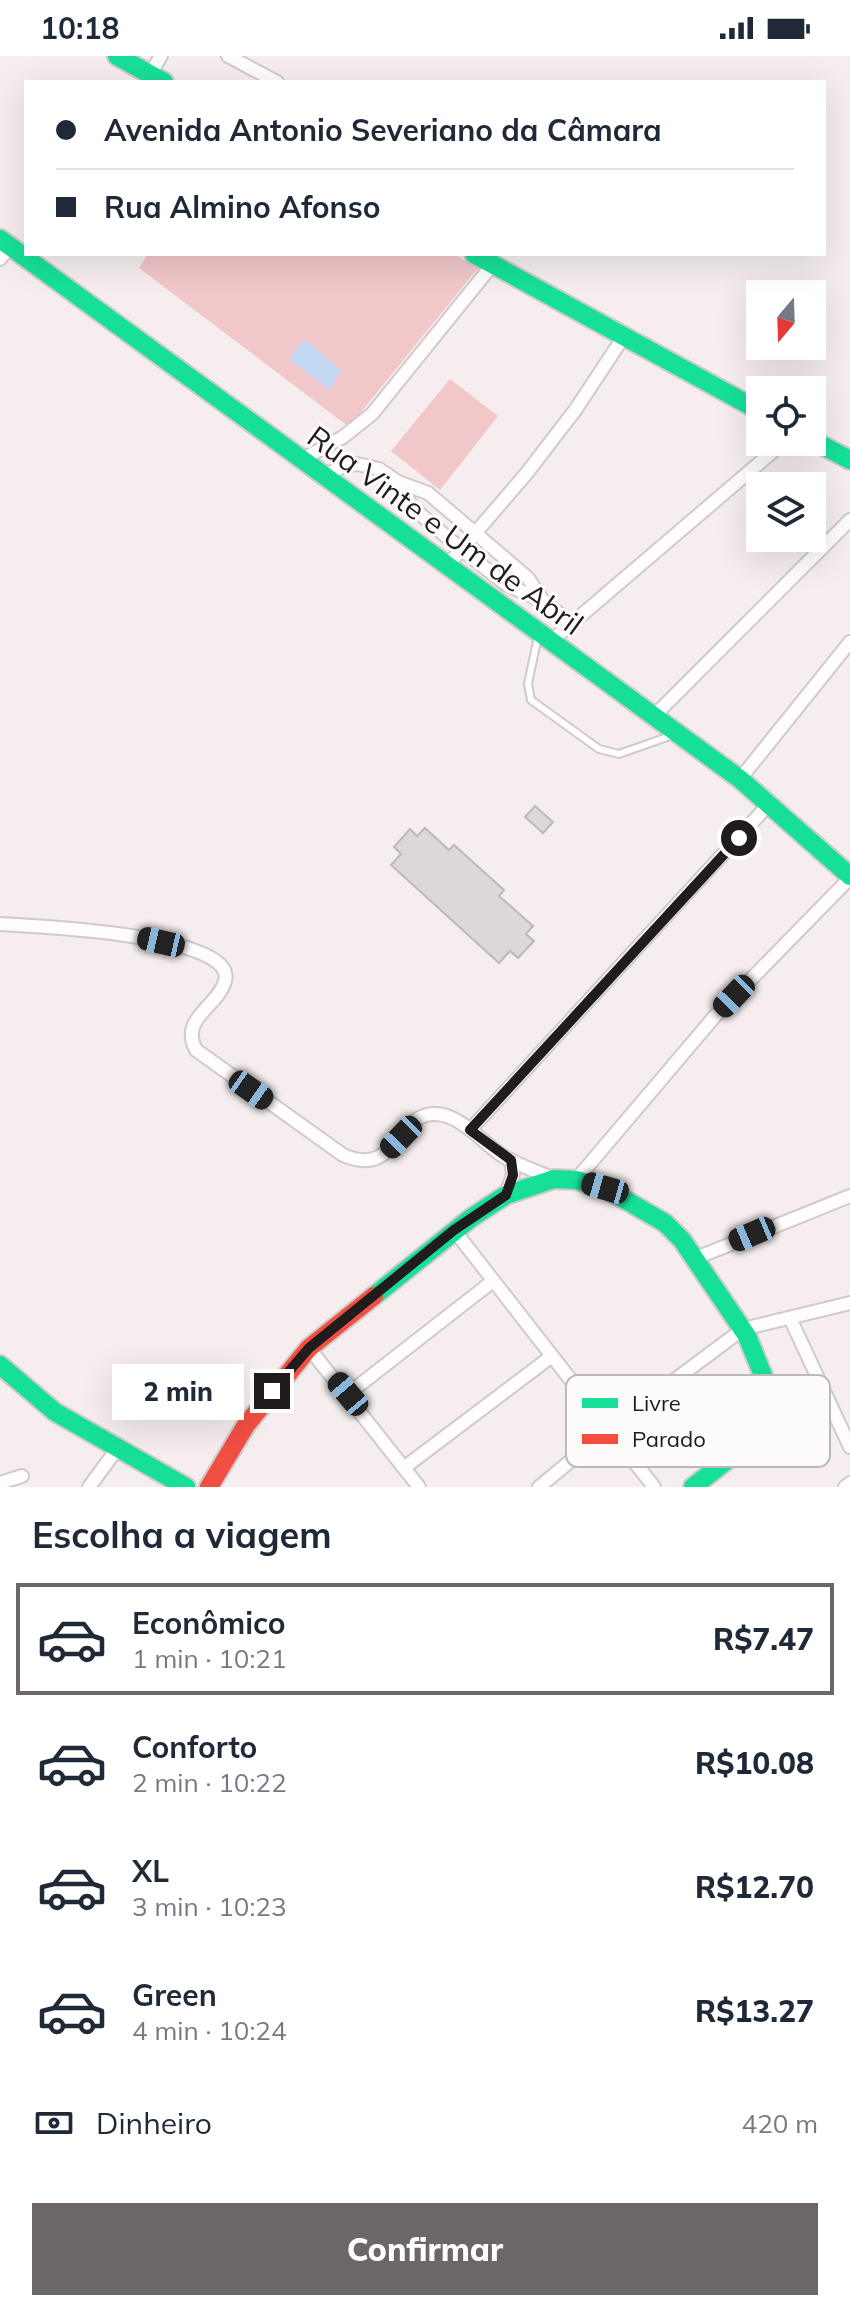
<!DOCTYPE html>
<html lang="pt">
<head>
<meta charset="utf-8">
<style>
  body { margin:0; font-family:Mulish,sans-serif; background:#f6f6f7; color:#1f2937; height:100vh; display:flex; flex-direction:column; font-size:30px; white-space:nowrap }
  * { box-sizing:border-box; margin:0 }
  p { font-size:26px; color:#747a83 }
  .icon { flex:none; width:44px; height:44px; fill:none; stroke:currentColor; stroke-width:2; stroke-linecap:round; stroke-linejoin:round }
  .map { position:relative; height:1431px; overflow:hidden }
  .sheet { display:flex; flex-direction:column; background:#fff; flex:1 }
  .sheet>* { flex:none }
  .banner { position:absolute; left:24px; top:24px; width:802px; height:176px; border-radius:0px; box-shadow:0 8px 32px #0002; display:grid; align-content:center; height:176px; padding:0 32px; background:#fff }
  .needle { width:52px; rotate:199deg }
  .buttons { position:absolute; left:746px; top:224px; display:grid; gap:16px }
  .buttons a { display:grid; place-items:center; width:80px; height:80px; border-radius:0px; background:#fff; box-shadow:0 8px 32px #0002; font-size:40px }
  .end { position:absolute; width:36px; height:36px; margin:-18px; border:10px solid #211c1c; background:#fff; box-shadow:0 0 0 4px #fff }
  .from { border-radius:50% }
  .bubble { position:absolute; height:56px; border-radius:0px; background:#fff; box-shadow:0 8px 32px #0002; font-size:26px; font-weight:800; line-height:56px; text-align:center }
  .car { position:absolute; width:24px; height:48px; margin:-24px -12px; border-radius:10px; box-shadow:0 0 6px 2px #0007; background:linear-gradient(#222 24%,#8ab4d8 0 40%,#222 0 76%,#8ab4d8 0 86%,#222 0) }
  .banner b { display:flex; align-items:center; gap:28px; height:76px; font-size:30px }
  .banner b+b { border-top:2px solid #e0e1e3 }
  .banner i { width:20px; height:20px; background:#1f2937 }
  ul { padding:0; list-style:none }
  li { display:flex; align-items:center; gap:24px; height:112px; margin:0 16px 12px; padding:0 16px; border:4px solid transparent; border-radius:0px }
  li div { flex:1 }
  li b { display:block; font-size:30px }
  li em { font-style:normal; font-weight:800 }
  li.active { border-color:#6c6666 }
  li>.icon { width:72px; height:72px; stroke-width:1.5 }
  h2 { padding:0 32px; font-size:36px; line-height:96px }
  .pay { display:flex; align-items:center; gap:20px; height:88px; padding:0 32px; font-size:30px }
  .pay p { margin-inline-start:auto }
  .button { display:flex; gap:16px; margin-top:auto; padding:16px 32px }
  .button a { flex:1; height:92px; border-radius:0px; background:#6c6666; color:#fff; font-size:32px; font-weight:800; line-height:92px; text-align:center }
  .status { display:flex; justify-content:space-between; align-items:center; height:56px; padding:0 40px; background:#fff; direction:ltr }
  .status svg { height:22px; fill:currentColor }
  .map>svg:first-child { display:block }
  .green { fill:#f2c7ca }
  .water { fill:#c2d8f2 }
  .building { fill:#ddd7d7; stroke:#beb8b8; stroke-width:2 }
  .lines { fill:none; stroke-linecap:round; stroke-linejoin:round }
  .lane-casing { stroke:#d0caca; stroke-width:10 }
  .street-casing { stroke:#d0caca; stroke-width:16 }
  .fast-casing { stroke:#d0caca; stroke-width:22 }
  .jam-casing { stroke:#d0caca; stroke-width:22 }
  .lane { stroke:#fefcfc; stroke-width:6 }
  .street { stroke:#fefcfc; stroke-width:12 }
  .fast { stroke:#16e098; stroke-width:18 }
  .jam { stroke:#f24e42; stroke-width:18 }
  .route { stroke:#211c1c; stroke-width:10 }
  .labels { text-anchor:middle; stroke-width:6; stroke-linejoin:round; paint-order:stroke }
  .street-label { font-size:30px; fill:#211c1c; stroke:#fefbfb }
  .key { fill:#fefbfb; stroke:#bcb8b8; stroke-width:2 }
  .key-label { font-size:22px; fill:#211c1c }
</style>
</head>
<body>
<div class="status"><b>10:18</b><svg viewBox="0 0 49 12"><path d="M0 12V9h3v3zM5 12V6h3v6zM10 12V3h3v9zM15 12V0h3v12zM26 1h20v11H26zM47 4h2v5h-2z"/></svg></div>
<div class="map">
<svg width="850" height="1431" viewBox="0 0 850 1431">
  <rect width="100%" height="100%" fill="#f6eeee"/>
  <!-- green -->
  <g class="green">
    <path d="M148,198H454L478,212L349,371L139,212Z"/>
    <path d="M450,323L498,360L440,434L391,395Z"/>
  </g>
  <!-- water -->
  <path class="water" d="M304,283L341,314L330,334L289,303Z"/>
  <!-- building -->
  <g class="building">
    <path d="M535,750L553,766L543,777L525,761Z"/>
    <path d="M425,772L449,794L454,789L504,834L499,840L533,870L526,878L534,885L518,902L510,895L499,907L391,809L401,798L394,791L410,773L417,780Z"/>
  </g>
  <g class="lines">
    <!-- lane casing -->
    <g class="lane-casing">
      <path id="lane" d="M538,580L528,628L531,644L599,693L619,698L670,680"/>
    </g>
    <!-- street casing -->
    <g class="street-casing">
      <g id="street">
        <path d="M228,0L277,26"/>
        <path d="M150,18L161,0"/>
        <path d="M0,203L10,191"/>
        <path d="M301,404L343,381L372,358L493,208"/>
        <path d="M324,421L341,411L357,408L379,413L398,426L428,437L528,522L543,545"/>
        <path d="M398,426L413,452L462,494L507,529L543,545L571,567"/>
        <path d="M447,510L526,418L576,353L624,280"/>
        <path d="M550,586L784,386"/>
        <path d="M653,661L850,464"/>
        <path d="M740,723L850,586"/>
        <path d="M0,868C32,870 238,878 225,925C218,951 179,962 196,994L343,1099C398,1123 396,1056 436,1058C461,1059 483,1087 503,1100C519,1110 537,1115 554,1123"/>
        <path d="M470,1074L770,747"/>
        <path d="M576,1124L715,960L850,822"/>
        <path d="M506,1139L513,1119L511,1104"/>
        <path d="M454,1174L654,1431"/>
        <path d="M696,1202L850,1140"/>
        <path d="M790,1262L850,1391"/>
        <path d="M309,1292L419,1431"/>
        <path d="M348,1338L493,1225"/>
        <path d="M405,1411L552,1300"/>
        <path d="M0,1427L22,1420"/>
        <path d="M89,1431L117,1393"/>
        <path d="M539,1431L609,1373L743,1273L850,1247"/>
        <path d="M845,1431L850,1427"/>
      </g>
    </g>
    <!-- fast casing -->
    <g class="fast-casing">
      <g id="fast">
        <path d="M117,0L164,26"/>
        <path d="M0,183L740,723L850,820"/>
        <path d="M474,198L760,355"/>
        <path d="M812,384L850,404"/>
        <path d="M374,1240L471,1162L506,1139L554,1123L576,1124L605,1132L665,1167L682,1184L747,1280L778,1356V1364L693,1431"/>
        <path d="M0,1309L55,1356L186,1431"/>
      </g>
    </g>
    <!-- jam casing -->
    <g class="jam-casing">
      <path id="jam" d="M209,1431L246,1369L309,1292L374,1240"/>
    </g>
    <!-- lane -->
    <use href="#lane" class="lane"/>
    <!-- street -->
    <use href="#street" class="street"/>
    <!-- fast -->
    <use href="#fast" class="fast"/>
    <!-- jam -->
    <use href="#jam" class="jam"/>
  </g>
  <g class="lines">
    <!-- route -->
    <path class="route" d="M272,1335L309,1292L454,1174L506,1139L513,1119L511,1104L470,1074L739,782"/>
  </g>
  <g class="labels">
    <!-- street labels -->
    <g class="street-label">
      <text transform="translate(445 475) rotate(36)" y="10">Rua Vinte e Um de Abril</text>
    </g>
  </g>
  <!-- legend -->
  <rect x="566" y="1319" width="264" height="92" rx="12" class="key"/>
  <rect x="582" y="1342" width="36" height="10" fill="#16e098"/>
  <rect x="582" y="1378" width="36" height="10" fill="#f24e42"/>
  <g class="key-label">
    <text x="632" y="1355">Livre</text>
    <text x="632" y="1391">Parado</text>
  </g>
</svg>
<div class="buttons">
<a><svg class="needle" viewBox="-14 -14 28 28"><path d="M0-13l5 13h-10z" fill="#e53935"/><path d="M0 13l5-13h-10z" fill="#747a83"/></svg></a>
<a><svg class="icon" aria-label="locate" viewBox="0 0 24 24"><circle cx="12" cy="12" r="6"/><path d="M12 2v4M12 18v4M2 12h4M18 12h4"/></svg></a>
<a><svg class="icon" aria-label="layers" viewBox="0 0 24 24"><path d="M12 4l9 5-9 5-9-5zM3 14l9 5 9-5"/></svg></a>
</div>
<i class="end from" style="left:739px;top:782px"></i>
<i class="end" style="left:272px;top:1335px"></i>
<div class="bubble" style="left:112px;top:1308px;width:132px">2 min</div>
<i class="car" style="left:161px;top:886px;rotate:283deg"></i>
<i class="car" style="left:734px;top:940px;rotate:224deg"></i>
<i class="car" style="left:251px;top:1034px;rotate:125deg"></i>
<i class="car" style="left:401px;top:1081px;rotate:224deg"></i>
<i class="car" style="left:605px;top:1132px;rotate:286deg"></i>
<i class="car" style="left:752px;top:1178px;rotate:247deg"></i>
<i class="car" style="left:348px;top:1338px;rotate:320deg"></i>
<div class="banner">
<b><i class="from"></i>Avenida Antonio Severiano da Câmara</b>
<b><i></i>Rua Almino Afonso</b>
</div>
</div>
<section class="sheet">
<h2>Escolha a viagem</h2>
<ul>
<li class="active"><svg class="icon" aria-label="car" viewBox="0 0 24 24"><path d="M5 17H2v-5l4-1 3-4h7l3 4 3 1v5h-3M9 17h6M6 11h13"/><circle cx="7" cy="17" r="2"/><circle cx="17" cy="17" r="2"/></svg><div><b>Econômico</b><p>1 min · 10:21</p></div><em>R$7.47</em></li>
<li><svg class="icon" aria-label="car" viewBox="0 0 24 24"><path d="M5 17H2v-5l4-1 3-4h7l3 4 3 1v5h-3M9 17h6M6 11h13"/><circle cx="7" cy="17" r="2"/><circle cx="17" cy="17" r="2"/></svg><div><b>Conforto</b><p>2 min · 10:22</p></div><em>R$10.08</em></li>
<li><svg class="icon" aria-label="car" viewBox="0 0 24 24"><path d="M5 17H2v-5l4-1 3-4h7l3 4 3 1v5h-3M9 17h6M6 11h13"/><circle cx="7" cy="17" r="2"/><circle cx="17" cy="17" r="2"/></svg><div><b>XL</b><p>3 min · 10:23</p></div><em>R$12.70</em></li>
<li><svg class="icon" aria-label="car" viewBox="0 0 24 24"><path d="M5 17H2v-5l4-1 3-4h7l3 4 3 1v5h-3M9 17h6M6 11h13"/><circle cx="7" cy="17" r="2"/><circle cx="17" cy="17" r="2"/></svg><div><b>Green</b><p>4 min · 10:24</p></div><em>R$13.27</em></li>
</ul>
<div class="pay"><svg class="icon" aria-label="cash" viewBox="0 0 24 24"><path d="M3 7h18v10H3z"/><circle cx="12" cy="12" r="2"/></svg>Dinheiro<p>420 m</p></div>
<div class="button"><a>Confirmar</a></div>
</section>
</body>
</html>
